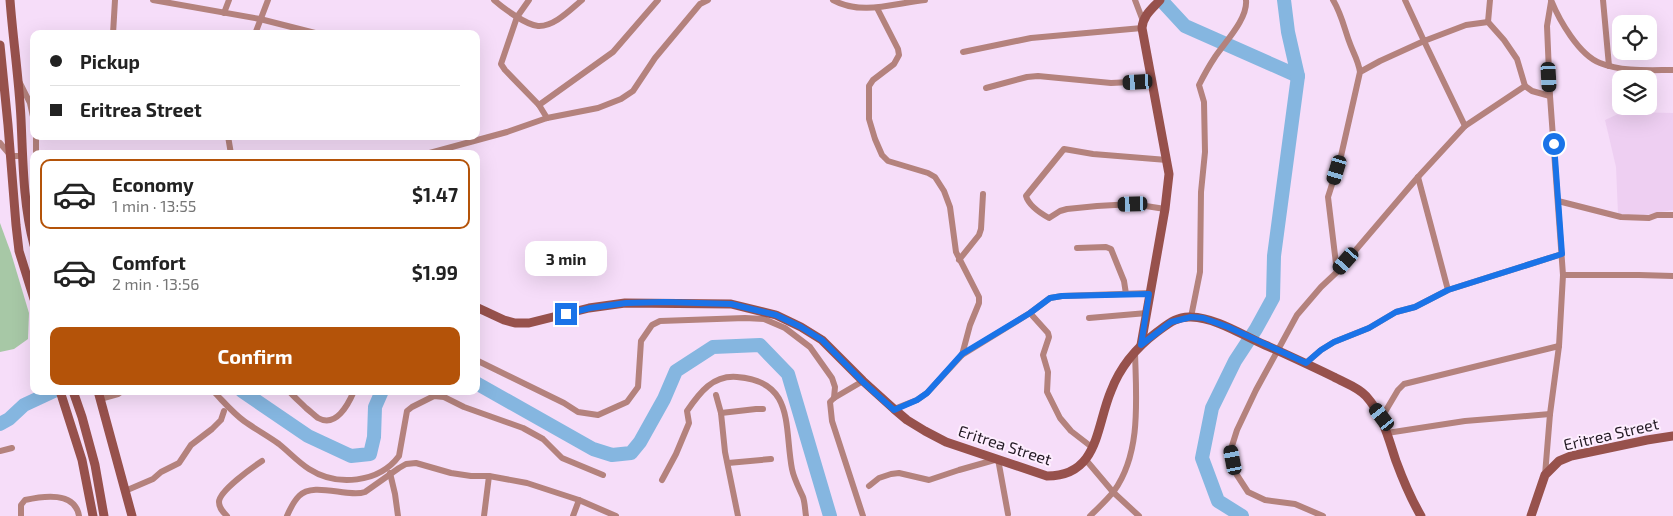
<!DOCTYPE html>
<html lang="en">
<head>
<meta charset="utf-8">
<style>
  body { margin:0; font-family:"Exo 2",sans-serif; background:#f2f2f2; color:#222; height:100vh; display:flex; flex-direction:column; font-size:19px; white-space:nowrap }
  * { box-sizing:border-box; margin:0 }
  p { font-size:16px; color:#767676 }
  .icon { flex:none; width:28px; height:28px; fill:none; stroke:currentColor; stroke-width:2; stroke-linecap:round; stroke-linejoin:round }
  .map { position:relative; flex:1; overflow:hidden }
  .panel { position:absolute; left:30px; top:150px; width:450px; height:245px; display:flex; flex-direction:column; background:#fff; border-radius:10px; box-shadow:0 5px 20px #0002 }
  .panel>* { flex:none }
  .guide { position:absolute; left:30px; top:30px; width:450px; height:110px; border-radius:10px; box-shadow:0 5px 20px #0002; display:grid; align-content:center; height:110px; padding:0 20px; background:#fff }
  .buttons { position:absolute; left:1612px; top:15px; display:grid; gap:10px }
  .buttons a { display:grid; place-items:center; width:45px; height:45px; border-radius:10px; background:#fff; box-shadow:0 5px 20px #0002; font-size:25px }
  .end { position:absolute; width:22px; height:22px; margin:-11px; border:6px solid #1a73e8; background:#fff; box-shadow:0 0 0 2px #fff }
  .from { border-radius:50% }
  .bubble { position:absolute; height:35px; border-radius:10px; background:#fff; box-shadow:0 5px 20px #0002; font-size:16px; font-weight:700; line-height:35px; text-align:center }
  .car { position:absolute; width:15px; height:30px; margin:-15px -8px; border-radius:6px; box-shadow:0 0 4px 1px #0007; background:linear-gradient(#222 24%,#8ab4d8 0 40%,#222 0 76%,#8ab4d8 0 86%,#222 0) }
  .guide b { display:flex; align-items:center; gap:18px; height:48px; font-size:19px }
  .guide b+b { border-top:1px solid #e0e0e0 }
  .guide i { width:12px; height:12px; background:#222 }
  ul { padding:9px 0 0; list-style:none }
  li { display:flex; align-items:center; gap:15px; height:70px; margin:0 10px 8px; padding:0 10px; border:2px solid transparent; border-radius:10px }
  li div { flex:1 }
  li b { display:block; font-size:19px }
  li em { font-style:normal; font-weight:700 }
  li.active { border-color:#b45309 }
  li>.icon { width:45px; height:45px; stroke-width:1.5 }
  .action { display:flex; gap:10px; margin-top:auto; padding:10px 20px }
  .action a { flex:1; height:58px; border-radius:10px; background:#b45309; color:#fff; font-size:20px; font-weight:700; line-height:58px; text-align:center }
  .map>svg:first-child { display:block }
  .built { fill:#eecff2 }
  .green { fill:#a7c8a6 }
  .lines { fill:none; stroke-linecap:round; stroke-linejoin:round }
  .river { stroke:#85b6e0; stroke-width:14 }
  .minor { stroke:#b4827d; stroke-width:6 }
  .secondary { stroke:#97514c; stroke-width:9 }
  .route { stroke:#1a73e8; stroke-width:6 }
  .labels { text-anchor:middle; stroke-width:4; stroke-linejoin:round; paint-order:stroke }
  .street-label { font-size:16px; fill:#241b25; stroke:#feeeff }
</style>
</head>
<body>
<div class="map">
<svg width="1673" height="516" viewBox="0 0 1673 516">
  <rect width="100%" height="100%" fill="#f6ddf9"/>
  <!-- built -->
  <path class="built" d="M1632,112L1673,113V210L1644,215L1618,214L1616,167L1605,120L1618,114Z"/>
  <!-- green -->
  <path class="green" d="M0,223L11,253L29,313L28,339L14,349L0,352Z"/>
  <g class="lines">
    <!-- river -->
    <g class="river">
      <path d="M1161,0L1185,26L1298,76"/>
      <path d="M476,383L593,449L612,455L631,453L640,442L664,399L676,371L713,347L760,345L788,374L830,516"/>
      <path d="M242,391L308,436L351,456L370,454L374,437L375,407L382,391"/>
      <path d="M0,424L9,419L24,405L54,391"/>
      <path d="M1242,516L1218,501L1202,458L1212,408L1235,361L1256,329L1273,298L1274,256L1298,76L1288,32L1284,0"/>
    </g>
    <!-- minor -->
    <g class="minor">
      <path d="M153,0L260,19L319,34"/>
      <path d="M494,0C503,8 526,25 538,26C554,27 571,9 582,0"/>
      <path d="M529,0L517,17L501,64L505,70L539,105L547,118"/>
      <path d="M833,0C862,16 895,3 925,0"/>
      <path d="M1135,0L1143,21"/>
      <path d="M1333,0C1341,13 1344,27 1349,41C1353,53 1358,59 1360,72"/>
      <path d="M1551,0C1559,20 1579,55 1600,63C1622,72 1650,70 1673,70"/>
      <path d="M1603,0L1609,66"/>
      <path d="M877,8L898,49L899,55L894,64L873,80L869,86V119L875,139L882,155L888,161L928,173L935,177L944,191L950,207L956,252L979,297V303L970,325L962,355"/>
      <path d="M224,13L229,0"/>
      <path d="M1488,22L1490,0"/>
      <path d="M113,34L115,0"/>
      <path d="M255,34L268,0"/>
      <path d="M963,52L1031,38L1142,28"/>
      <path d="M20,83L30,103L34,121"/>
      <path d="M1525,86L1532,91L1550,96L1547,26L1551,2"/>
      <path d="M986,88L1027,77L1038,76L1111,83L1151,81"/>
      <path d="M539,105L613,52L658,0"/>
      <path d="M36,136V154"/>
      <path d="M228,136L231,154"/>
      <path d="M0,143L11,156H22"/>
      <path d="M426,154L507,132L547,118L598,108L621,99L633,91L655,58L700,4L708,0"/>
      <path d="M1418,177L1448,290"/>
      <path d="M1558,201L1621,217L1649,218L1657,215H1673"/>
      <path d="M1165,209L1133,204L1097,206L1067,209L1060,211L1049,218C1040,213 1029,206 1026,196L1064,149L1093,154L1167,160"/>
      <path d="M1077,248L1106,247L1111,249L1124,281L1126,294"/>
      <path d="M959,260L979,235L981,229L983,194"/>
      <path d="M1337,272L1328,197L1341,156L1360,72L1380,61L1424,41L1465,126"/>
      <path d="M1563,275H1639L1673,276"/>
      <path d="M1191,317L1200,272L1201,192L1205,152L1204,102L1199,85C1204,75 1209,66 1215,57C1225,42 1248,19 1246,0"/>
      <path d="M1089,318L1147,313"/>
      <path d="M476,360L564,403L578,412L598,415L627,402L638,387L641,341L652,325L660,321L745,318L764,319L785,328L810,347L832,378L835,387L834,398"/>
      <path d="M1306,363L1321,350L1334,342L1369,328L1396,312L1415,307L1448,290L1562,254"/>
      <path d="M213,391C223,401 233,413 244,421C255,429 268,436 279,444C289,452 298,462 309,469C337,487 379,483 399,456L407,411L412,407L434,396L444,397L464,407L523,428L543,439L562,458L603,475"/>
      <path d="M289,391C294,397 300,402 306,408C310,411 314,415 318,418C336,428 348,405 354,391"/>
      <path d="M716,395L721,413L725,452L738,516"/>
      <path d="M100,399L118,394L122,391"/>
      <path d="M894,409L917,400L927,393L962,355L1030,313"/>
      <path d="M721,413L756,409H763"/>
      <path d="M1382,417L1398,390L1404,384L1559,346"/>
      <path d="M1387,433L1465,421L1550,414"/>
      <path d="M1093,448L1071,431L1060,418L1047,392L1048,372L1043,355L1049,337L1048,333L1030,313L1050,298L1062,296L1149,293"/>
      <path d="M0,451L12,448"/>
      <path d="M1086,460L1113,492L1139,516"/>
      <path d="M728,463L771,459"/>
      <path d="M390,473L395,494L398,516"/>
      <path d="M1545,475L1550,414L1559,346L1563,275L1550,96"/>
      <path d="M662,480L676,454L689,423L687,411C700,392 713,375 737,377C795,381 784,427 792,469C794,479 799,488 803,497C805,503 805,510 806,516"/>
      <path d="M869,486L879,478L891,474L899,473L929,480L959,470L998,459L1008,514"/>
      <path d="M125,491L153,479L161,472L179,463L191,445L212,429L221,420L224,411"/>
      <path d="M21,516V505L25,500C43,496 75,491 79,516"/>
      <path d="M227,516C223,512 219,508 219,502C219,491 253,467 262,461"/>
      <path d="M287,516C290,509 294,501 299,496C313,481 348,498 365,492L399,468L406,464L416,463L451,473L471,476H489L527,483L579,500L616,516"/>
      <path d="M484,516L489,476"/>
      <path d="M573,516L579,500"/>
      <path d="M863,516L832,421L830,402L834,398L863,381"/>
      <path d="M1090,516C1098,508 1107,500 1114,491C1142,452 1136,397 1135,351"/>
      <path d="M1323,516L1295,504L1265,500L1248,492L1235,472L1231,449L1237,430L1256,390L1297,315L1321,287L1337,272L1418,177L1465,126L1525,86L1517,59L1504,40L1488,22L1466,25L1424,41L1405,0"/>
    </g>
    <!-- secondary -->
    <g class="secondary">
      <path d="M10,0C13,40 19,79 21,119C23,161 23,204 34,245"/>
      <path d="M0,45L8,125L16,225L19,251L34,299"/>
      <path d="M476,307L504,320L515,323H529L589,308L625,303L731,304L776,315L801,327L822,340L863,381L894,409L907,420L925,431L946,442L1047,476C1099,476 1096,426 1111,391C1120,367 1137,347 1157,332C1168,324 1177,316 1191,317C1217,318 1242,335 1265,345C1288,355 1311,366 1334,377C1345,383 1358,387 1366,396C1383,415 1388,437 1396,461C1403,480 1411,499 1421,516"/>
      <path d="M1141,345L1165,209L1169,174L1142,28C1143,15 1153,8 1160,0"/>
      <path d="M60,391L82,460L93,516"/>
      <path d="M73,391L82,417L95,465L104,516"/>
      <path d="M98,391L132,516"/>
      <path d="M1531,516L1545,475L1559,461L1571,456L1647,440L1673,436"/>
    </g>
  </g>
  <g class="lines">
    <!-- route -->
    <path class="route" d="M566,314L590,308L626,303L665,302L731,304L776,315L801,327L822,340L863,382L894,410L917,400L927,393L962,354L1030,313L1050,298L1062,296L1149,294L1141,345L1171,322L1191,317L1203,318L1228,327L1306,363L1321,350L1334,342L1369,328L1396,312L1415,307L1448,290L1562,254L1554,144"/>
  </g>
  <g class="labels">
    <!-- street labels -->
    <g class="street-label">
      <text transform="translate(1611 434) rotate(-13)" y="6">Eritrea Street</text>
      <text transform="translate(1005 445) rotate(18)" y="6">Eritrea Street</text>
    </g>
  </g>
</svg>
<div class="buttons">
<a><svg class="icon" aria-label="locate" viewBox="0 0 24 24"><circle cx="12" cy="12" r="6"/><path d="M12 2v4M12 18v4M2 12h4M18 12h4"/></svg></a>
<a><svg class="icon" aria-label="layers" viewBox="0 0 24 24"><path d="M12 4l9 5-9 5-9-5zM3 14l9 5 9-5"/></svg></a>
</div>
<i class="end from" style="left:1554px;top:144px"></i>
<i class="end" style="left:566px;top:314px"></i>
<div class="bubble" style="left:525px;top:241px;width:82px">3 min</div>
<i class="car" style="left:1549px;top:77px;rotate:177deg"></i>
<i class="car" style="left:1138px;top:82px;rotate:267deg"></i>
<i class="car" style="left:1337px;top:170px;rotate:197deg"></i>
<i class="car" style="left:1133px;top:204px;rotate:268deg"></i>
<i class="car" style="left:1346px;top:261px;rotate:221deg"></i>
<i class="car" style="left:1382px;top:417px;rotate:323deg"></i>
<i class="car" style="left:1233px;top:460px;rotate:349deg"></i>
<div class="guide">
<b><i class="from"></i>Pickup</b>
<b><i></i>Eritrea Street</b>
</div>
<section class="panel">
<ul>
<li class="active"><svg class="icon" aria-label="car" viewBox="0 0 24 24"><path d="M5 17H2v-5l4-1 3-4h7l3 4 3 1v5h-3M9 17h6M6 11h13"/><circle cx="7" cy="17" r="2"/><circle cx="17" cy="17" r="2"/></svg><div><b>Economy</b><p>1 min · 13:55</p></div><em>$1.47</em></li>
<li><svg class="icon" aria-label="car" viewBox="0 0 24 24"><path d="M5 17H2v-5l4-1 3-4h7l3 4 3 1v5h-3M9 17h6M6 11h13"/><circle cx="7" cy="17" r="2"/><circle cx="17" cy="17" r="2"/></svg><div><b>Comfort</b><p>2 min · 13:56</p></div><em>$1.99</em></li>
</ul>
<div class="action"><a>Confirm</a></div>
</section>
</div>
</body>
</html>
